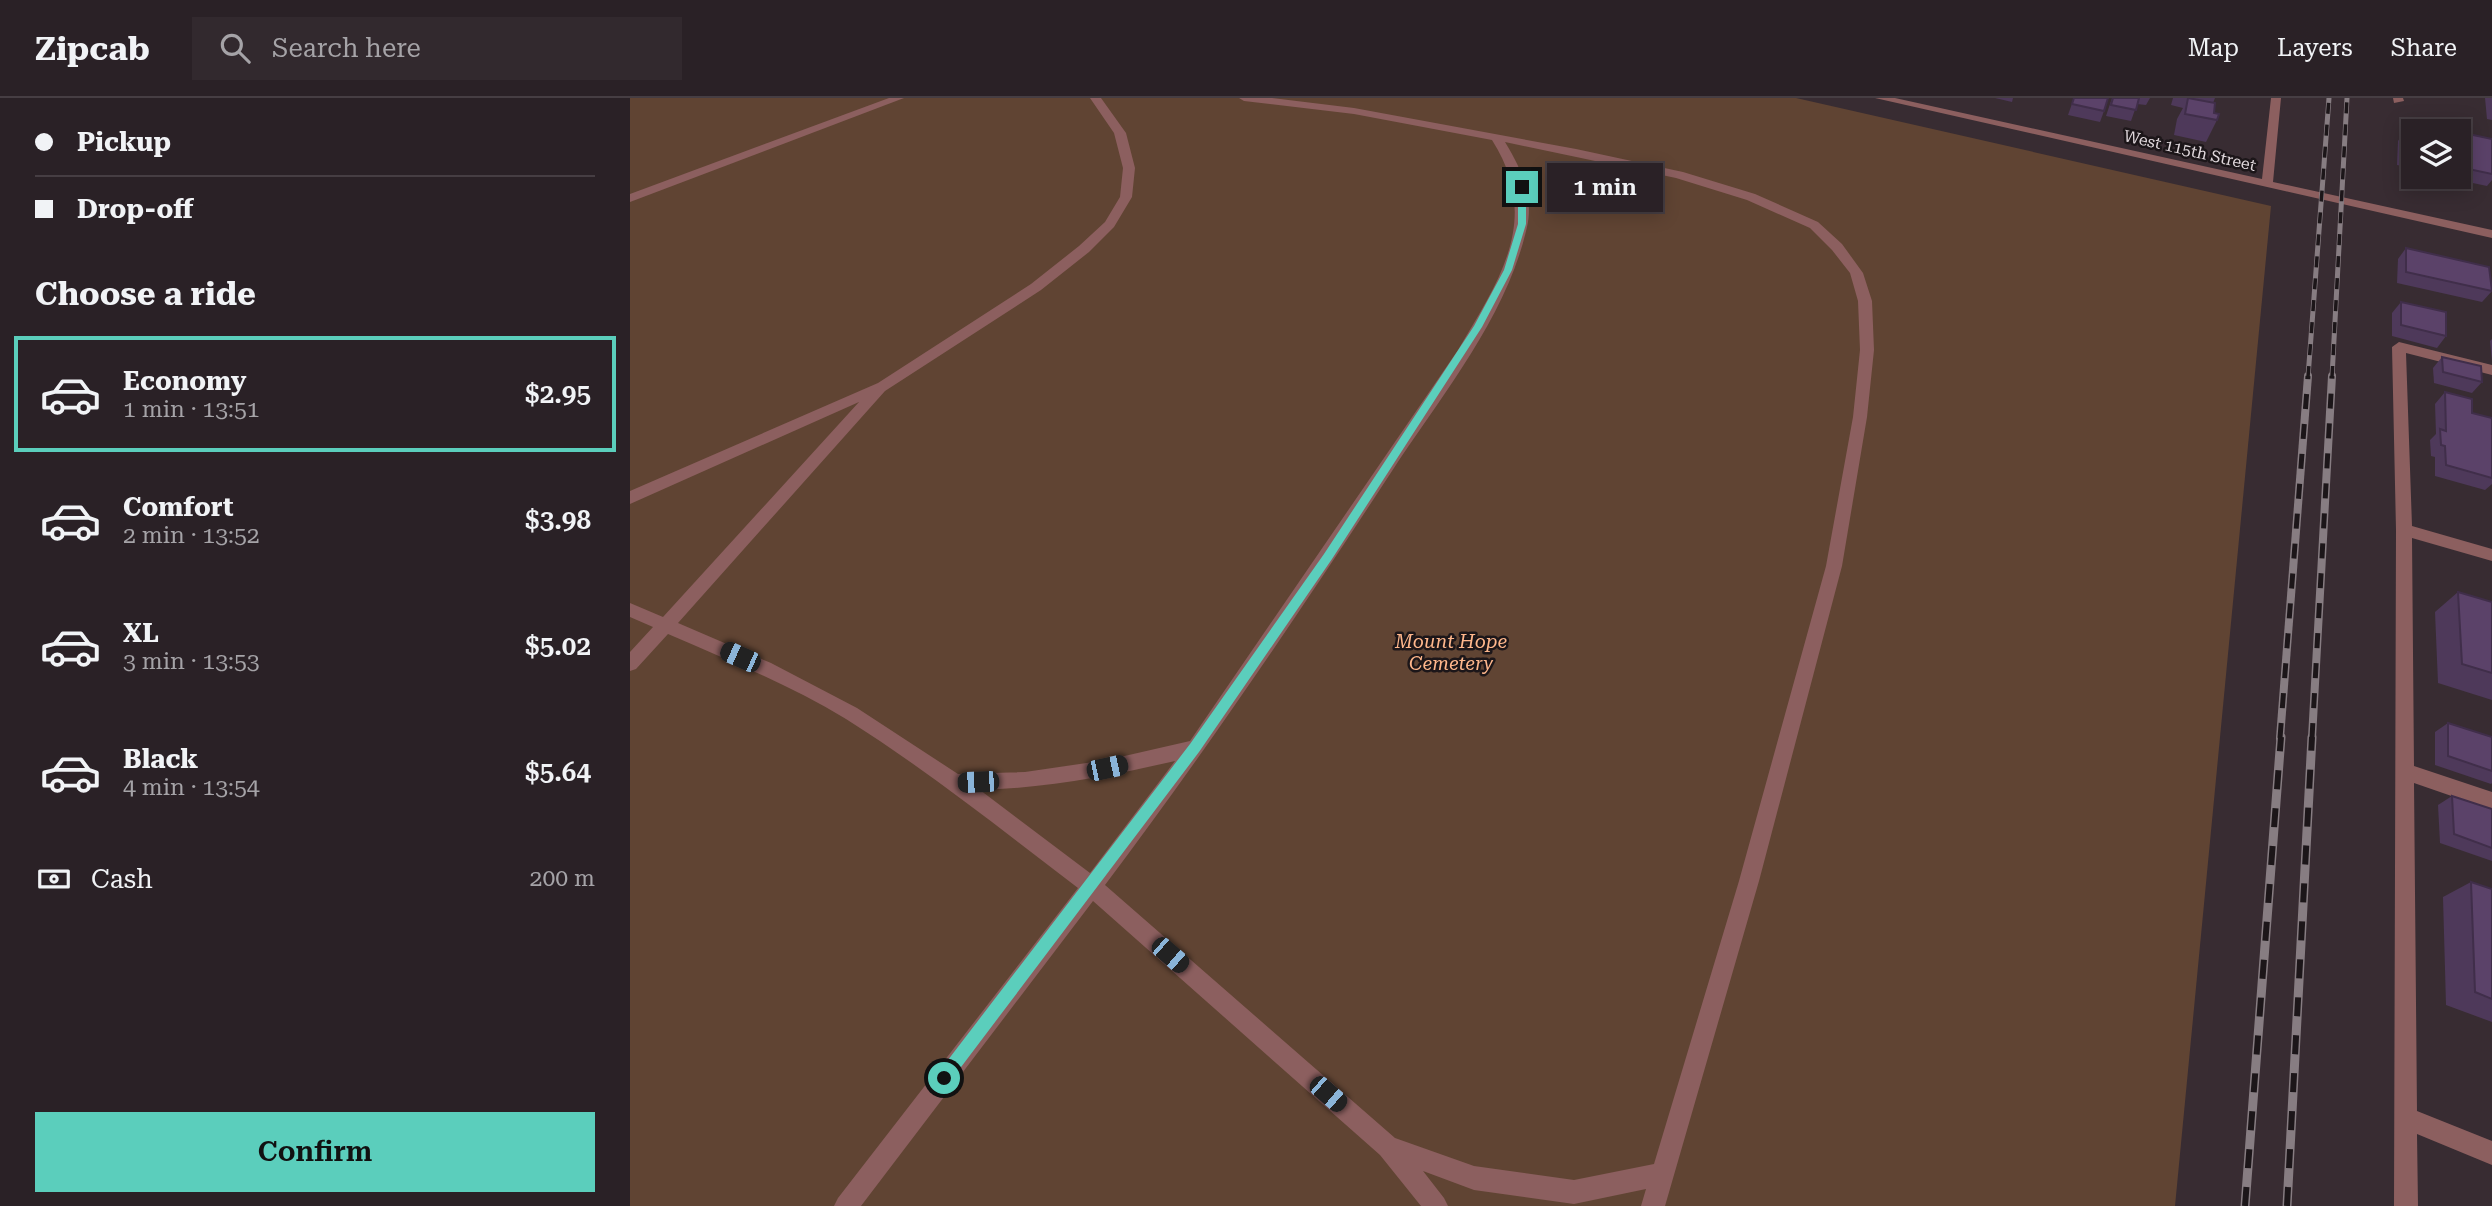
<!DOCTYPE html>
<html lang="en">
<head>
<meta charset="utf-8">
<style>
  body { margin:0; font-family:"Roboto Serif",serif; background:#32292e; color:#f1f3f6; height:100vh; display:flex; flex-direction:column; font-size:26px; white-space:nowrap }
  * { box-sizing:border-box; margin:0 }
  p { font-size:23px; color:#a5a3a7 }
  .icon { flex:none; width:38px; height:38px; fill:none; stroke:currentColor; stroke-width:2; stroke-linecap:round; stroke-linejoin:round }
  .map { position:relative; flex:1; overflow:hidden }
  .sheet { display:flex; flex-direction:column; background:#2a2126; width:630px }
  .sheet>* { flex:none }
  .hud { display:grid; align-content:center; height:154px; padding:0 35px; background:#2a2126 }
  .buttons { position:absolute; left:1771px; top:21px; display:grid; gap:14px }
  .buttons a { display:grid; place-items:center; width:70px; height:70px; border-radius:0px; background:#2a2126; box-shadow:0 4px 18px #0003,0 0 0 2px #463e43; font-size:35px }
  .end { position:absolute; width:32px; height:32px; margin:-16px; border:9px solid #5bcebc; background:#111; box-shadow:0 0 0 4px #111 }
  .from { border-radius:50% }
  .bubble { position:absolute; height:49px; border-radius:0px; background:#2a2126; box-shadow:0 4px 18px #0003,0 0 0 2px #463e43; font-size:23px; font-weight:600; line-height:49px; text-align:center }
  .car { position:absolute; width:21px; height:42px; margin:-21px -10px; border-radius:9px; box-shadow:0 0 5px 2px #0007; background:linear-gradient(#222 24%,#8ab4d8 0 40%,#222 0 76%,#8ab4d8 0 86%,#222 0) }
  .hud b { display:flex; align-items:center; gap:24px; height:66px; font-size:26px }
  .hud b+b { border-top:2px solid #463e43 }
  .hud i { width:18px; height:18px; background:#f1f3f6 }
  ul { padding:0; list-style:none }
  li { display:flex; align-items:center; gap:21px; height:116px; margin:0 14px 10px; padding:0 21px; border:4px solid transparent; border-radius:0px }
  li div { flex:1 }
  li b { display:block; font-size:26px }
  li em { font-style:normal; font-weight:600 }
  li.current { border-color:#5bcebc }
  li>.icon { width:63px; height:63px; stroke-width:1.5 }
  h2 { padding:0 35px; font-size:32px; line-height:84px }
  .pay { display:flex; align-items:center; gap:18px; height:77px; padding:0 35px; font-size:26px }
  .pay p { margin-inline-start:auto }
  .button { display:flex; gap:14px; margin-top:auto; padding:14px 35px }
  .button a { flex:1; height:80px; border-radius:0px; background:#5bcebc; color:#111; font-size:28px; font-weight:600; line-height:80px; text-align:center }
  header { display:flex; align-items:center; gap:42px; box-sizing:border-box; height:98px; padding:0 35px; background:#2a2126; border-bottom:2px solid #463e43 }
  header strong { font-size:33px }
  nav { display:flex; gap:38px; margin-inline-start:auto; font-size:24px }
  .search { width:490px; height:63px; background:#32292e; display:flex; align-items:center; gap:18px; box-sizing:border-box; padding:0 24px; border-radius:0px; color:#a5a3a7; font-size:26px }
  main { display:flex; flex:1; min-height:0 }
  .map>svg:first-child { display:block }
  .green { fill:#604433 }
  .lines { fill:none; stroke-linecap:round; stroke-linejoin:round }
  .minor { fill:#8c5f5f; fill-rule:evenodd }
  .rail-far2-casing { stroke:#877d82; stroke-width:5 }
  .rail-far1-casing { stroke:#877d82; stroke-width:8 }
  .rail-casing { stroke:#877d82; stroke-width:9 }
  .rail-far2 { stroke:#1c1619; stroke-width:3.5; stroke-dasharray:11; stroke-linecap:butt }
  .rail-far1 { stroke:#1c1619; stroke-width:5; stroke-dasharray:15; stroke-linecap:butt }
  .rail { stroke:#1c1619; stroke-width:6; stroke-dasharray:19; stroke-linecap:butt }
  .wall { fill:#4e395a }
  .building { fill:#5b4269; stroke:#402e4a; stroke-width:2 }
  .route { fill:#5bcebc }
  .labels { text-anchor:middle; stroke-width:5; stroke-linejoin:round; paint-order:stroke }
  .far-street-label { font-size:16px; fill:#e0d8dc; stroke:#1c1619 }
  .park-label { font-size:19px; font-style:italic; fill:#ffb78c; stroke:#1c1619 }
</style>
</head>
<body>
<header>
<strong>Zipcab</strong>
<div class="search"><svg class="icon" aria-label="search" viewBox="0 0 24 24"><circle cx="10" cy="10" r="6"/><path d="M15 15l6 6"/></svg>Search here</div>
<nav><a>Map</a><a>Layers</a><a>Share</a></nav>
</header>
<main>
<section class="sheet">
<div class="hud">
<b><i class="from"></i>Pickup</b>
<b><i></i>Drop-off</b>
</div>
<h2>Choose a ride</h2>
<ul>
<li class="current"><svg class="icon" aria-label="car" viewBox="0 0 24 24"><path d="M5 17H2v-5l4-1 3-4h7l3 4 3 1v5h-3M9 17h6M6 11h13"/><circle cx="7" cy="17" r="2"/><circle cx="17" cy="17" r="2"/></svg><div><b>Economy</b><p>1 min · 13:51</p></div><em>$2.95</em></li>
<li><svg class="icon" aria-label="car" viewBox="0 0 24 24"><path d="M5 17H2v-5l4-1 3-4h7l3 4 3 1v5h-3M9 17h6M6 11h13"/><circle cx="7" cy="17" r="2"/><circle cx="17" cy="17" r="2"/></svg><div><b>Comfort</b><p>2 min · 13:52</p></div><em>$3.98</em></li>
<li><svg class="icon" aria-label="car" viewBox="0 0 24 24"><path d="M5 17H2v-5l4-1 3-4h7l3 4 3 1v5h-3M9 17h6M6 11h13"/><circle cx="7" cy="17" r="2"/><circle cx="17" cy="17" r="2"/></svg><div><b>XL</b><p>3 min · 13:53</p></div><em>$5.02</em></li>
<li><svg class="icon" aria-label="car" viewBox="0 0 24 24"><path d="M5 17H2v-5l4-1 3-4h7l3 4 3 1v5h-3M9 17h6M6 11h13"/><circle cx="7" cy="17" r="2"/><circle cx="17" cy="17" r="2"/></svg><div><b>Black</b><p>4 min · 13:54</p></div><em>$5.64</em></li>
</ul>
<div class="pay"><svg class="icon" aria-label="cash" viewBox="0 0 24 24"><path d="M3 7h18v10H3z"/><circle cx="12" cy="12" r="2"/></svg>Cash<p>200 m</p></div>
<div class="button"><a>Confirm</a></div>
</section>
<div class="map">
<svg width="1862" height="1108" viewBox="0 0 1862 1108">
  <rect width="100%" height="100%" fill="#382c32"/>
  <!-- green -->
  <path class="green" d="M0,0H1166L1641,108L1545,1108H0Z"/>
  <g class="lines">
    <!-- minor -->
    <g class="minor">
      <path d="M259,0H274L0,104V96Z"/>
      <path d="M460,0H471L496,35L505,70L502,99L484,129L459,154L411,192L255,293L48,525L141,565L227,610L328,676L395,674L477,662L560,643L828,252C870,181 912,121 862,42L724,16L614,3L609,0H642L724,10L946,51L1053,74L1125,96L1188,124L1212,146L1233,175L1242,203L1244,252L1237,319L1212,468L1129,783L1035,1108H1011L1016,1091L944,1106L844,1092L793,1073L814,1100L818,1108H791L750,1057L463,803L231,1108H204L208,1100L448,790C372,732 297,672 216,621C160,587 98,562 38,536L6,571L0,573V554L23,529L0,519V505L33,519L229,304L0,406V393L248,285L401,186L449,148L475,124L490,99L493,70L484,35ZM875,44L1046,80L1117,102L1180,130L1202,152L1220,175L1228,203L1230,252L1223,319L1196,468L1109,783L1024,1066L944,1082L844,1068L765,1040L475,787C576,653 670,514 762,373C811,298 877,219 897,129C904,99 891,70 875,44ZM545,663L460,775L350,692C416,690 480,678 545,663Z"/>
      <path d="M1245,0H1265L1632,81L1641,0H1651L1643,84L1862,132V140Z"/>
      <path d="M1763,0H1773L1774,3L1764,5Z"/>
      <path d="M1769,244L1862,267V277L1776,255L1782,428L1862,451V463L1782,440L1784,668L1862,694V712L1784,685L1787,1013L1862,1043V1067L1787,1036L1788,1108H1764L1766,432L1762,249Z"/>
    </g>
    <!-- rail-far2 casing -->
    <g class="rail-far2-casing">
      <g id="rail-far2">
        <path d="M1678,279L1699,0"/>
        <path d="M1702,279L1717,0"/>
      </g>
    </g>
    <!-- rail-far1 casing -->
    <g class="rail-far1-casing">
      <g id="rail-far1">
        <path d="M1650,640L1678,278"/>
        <path d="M1682,640L1702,278"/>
      </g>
    </g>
    <!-- rail casing -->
    <g class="rail-casing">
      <g id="rail">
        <path d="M1615,1108L1651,639"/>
        <path d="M1657,1108L1682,639"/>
      </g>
    </g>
    <!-- rail-far2 -->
    <use href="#rail-far2" class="rail-far2"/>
    <!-- rail-far1 -->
    <use href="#rail-far1" class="rail-far1"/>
    <!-- rail -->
    <use href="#rail" class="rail"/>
  </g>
  <!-- wall -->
  <g class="wall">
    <path d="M1365,0H1383L1382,4Z"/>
    <path d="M1444,0L1474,13L1470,24L1438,17Z"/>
    <path d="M1482,0H1520L1516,7L1507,6L1501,23L1476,18Z"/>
    <path d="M1543,0H1585L1583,5L1584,15L1587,22L1576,44L1544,37L1547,21L1553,10L1541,7Z"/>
    <path d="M1855,0H1862V22L1857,21Z"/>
    <path d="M1775,32L1783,34V70L1767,67L1768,43Z"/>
    <path d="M1829,34L1862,41V82L1857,88L1819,80V79H1829Z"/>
    <path d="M1776,150L1862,193L1852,204L1767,185L1768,161Z"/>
    <path d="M1771,204L1816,238L1807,250L1762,238V215Z"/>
    <path d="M1862,241V263L1860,243Z"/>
    <path d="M1812,259L1852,284L1842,295L1804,285L1803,270Z"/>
    <path d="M1815,294L1842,315L1862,320V386L1855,392L1805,378V359L1801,358L1800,342L1806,336L1805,306Z"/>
    <path d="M1828,494L1862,504V602L1808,585L1805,514Z"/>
    <path d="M1818,625L1862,639V685L1861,686L1805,667V634Z"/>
    <path d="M1822,698L1862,711V763L1810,745L1808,707Z"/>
    <path d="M1841,784L1862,791V924L1816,907L1813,799Z"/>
  </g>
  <!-- building -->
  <g class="building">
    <path d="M1444,0H1478L1474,13L1442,6Z"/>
    <path d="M1483,0H1509L1506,12L1481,7Z"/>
    <path d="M1558,0L1585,5L1584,15L1589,16L1587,22L1555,16Z"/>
    <path d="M1775,32L1783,34V57L1775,55Z"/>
    <path d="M1829,34L1862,41V76L1829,69Z"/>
    <path d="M1776,150L1859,169L1862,193L1776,174Z"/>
    <path d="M1771,204L1816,214V238L1771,227Z"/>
    <path d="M1812,259L1851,268L1852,284L1813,274Z"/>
    <path d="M1815,294L1842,301V315L1862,320V380L1816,367L1815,348L1811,347L1810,331L1816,333Z"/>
    <path d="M1828,494L1862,504V575L1832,566Z"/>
    <path d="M1818,625L1862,639V673L1818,658Z"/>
    <path d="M1822,698L1862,711V750L1824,736Z"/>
    <path d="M1841,784L1862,791V901L1845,894Z"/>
  </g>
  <!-- route -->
  <path class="route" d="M892,87L896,89V126L882,172L852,229L702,461L569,654L319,985L314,987L308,985L306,980L308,975L560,646L694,456L844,228L874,172L888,126V89Z"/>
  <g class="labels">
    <!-- far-street labels -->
    <g class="far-street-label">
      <text transform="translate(1560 52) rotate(13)" y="6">West 115th Street</text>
    </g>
    <!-- park labels -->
    <g class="park-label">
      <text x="821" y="550">Mount Hope<tspan x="821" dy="22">Cemetery</tspan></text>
    </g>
  </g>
</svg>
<div class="buttons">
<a><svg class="icon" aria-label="layers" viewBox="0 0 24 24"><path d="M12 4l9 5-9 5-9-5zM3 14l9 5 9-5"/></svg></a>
</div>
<i class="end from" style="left:314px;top:980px"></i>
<i class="end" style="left:892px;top:89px"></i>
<div class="bubble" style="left:917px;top:65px;width:116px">1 min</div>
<i class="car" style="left:110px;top:559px;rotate:294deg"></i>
<i class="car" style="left:477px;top:670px;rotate:78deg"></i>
<i class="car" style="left:348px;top:684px;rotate:268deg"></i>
<i class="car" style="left:540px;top:857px;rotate:131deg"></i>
<i class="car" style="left:698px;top:996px;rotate:131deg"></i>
</div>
</main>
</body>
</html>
